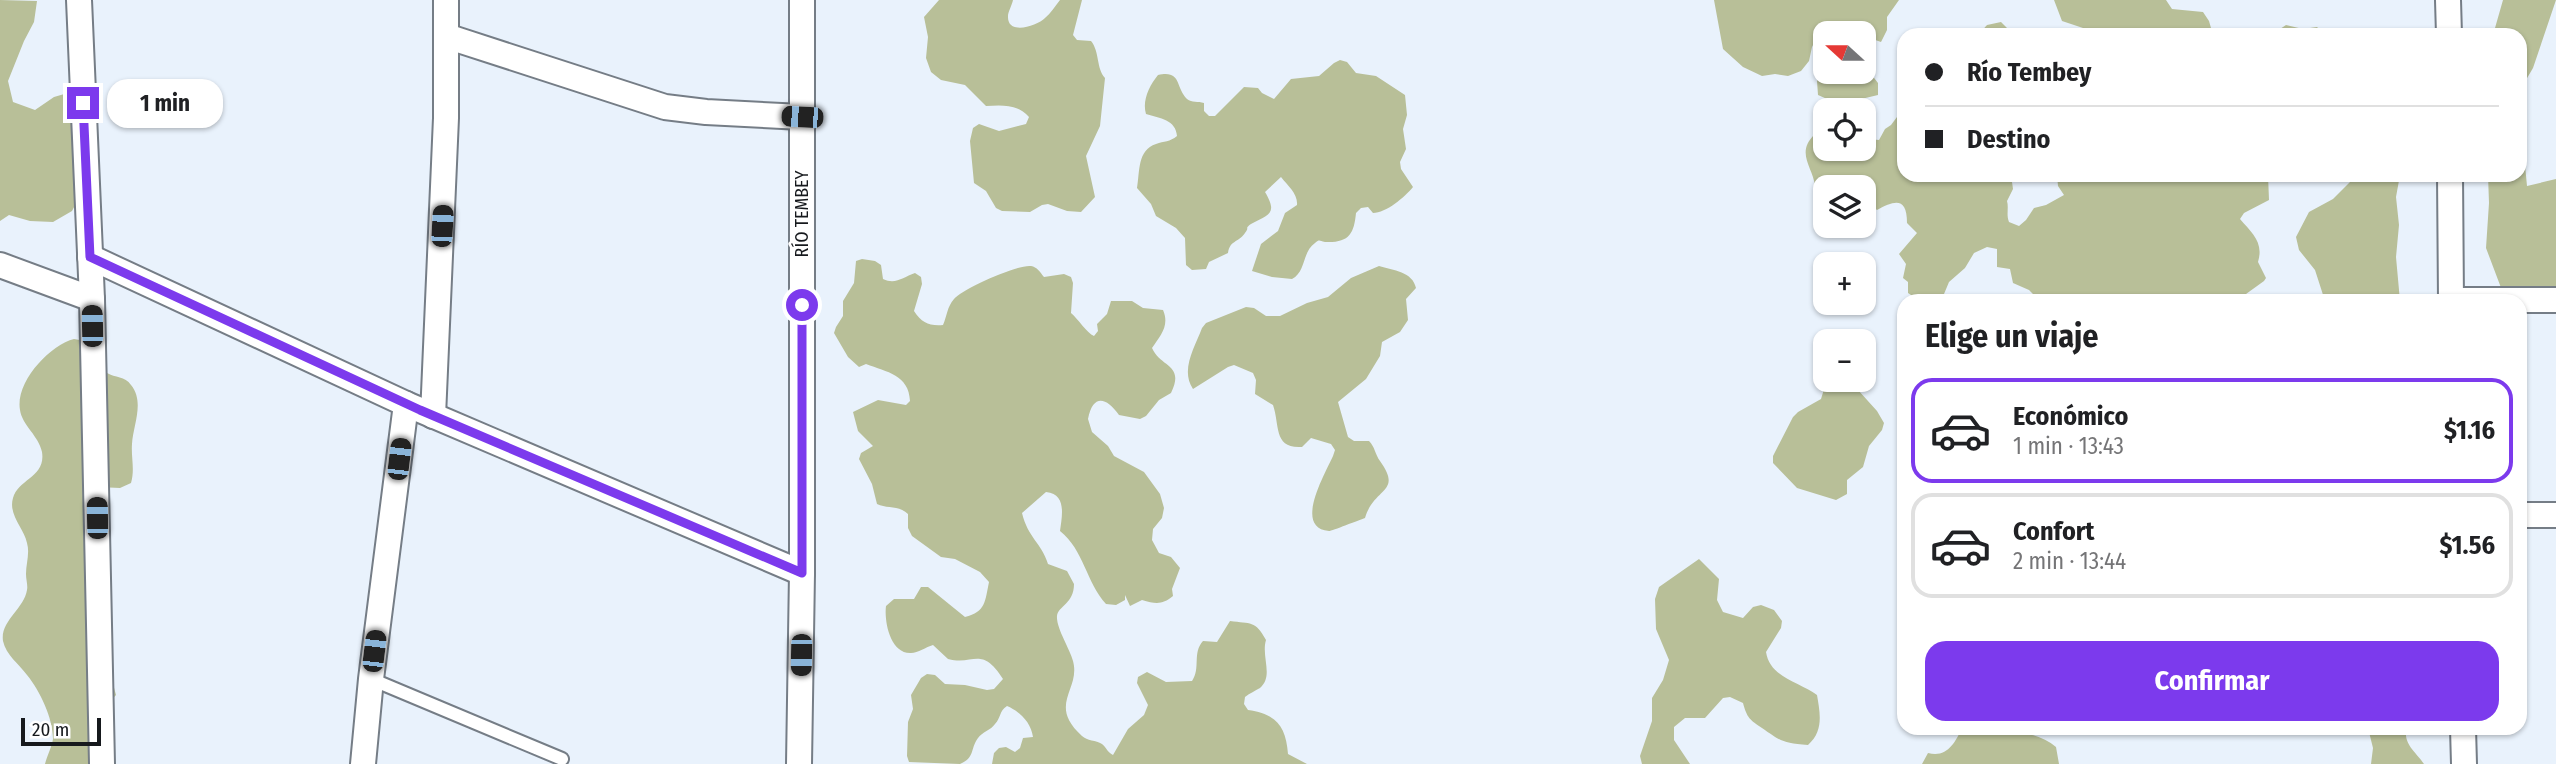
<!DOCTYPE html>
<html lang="es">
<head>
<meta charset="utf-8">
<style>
  body { margin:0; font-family:"Fira Sans Condensed",sans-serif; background:#f2f2f2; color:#202124; height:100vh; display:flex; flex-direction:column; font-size:26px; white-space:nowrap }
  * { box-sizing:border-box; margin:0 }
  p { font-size:23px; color:#757577 }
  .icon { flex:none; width:38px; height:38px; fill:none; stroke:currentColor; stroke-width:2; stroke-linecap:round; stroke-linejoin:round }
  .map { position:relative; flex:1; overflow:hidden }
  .panel { position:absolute; left:1897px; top:294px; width:630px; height:441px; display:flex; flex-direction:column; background:#fff; border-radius:21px; box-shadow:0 2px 5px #0004 }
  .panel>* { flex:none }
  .banner { position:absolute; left:1897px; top:28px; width:630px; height:154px; border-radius:21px; box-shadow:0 2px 5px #0004; display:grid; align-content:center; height:154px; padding:0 28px; background:#fff }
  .needle { width:46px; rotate:291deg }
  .fabs { position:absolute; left:1813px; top:21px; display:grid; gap:14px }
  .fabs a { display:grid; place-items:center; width:63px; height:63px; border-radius:14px; background:#fff; box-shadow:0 2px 5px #0004; font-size:35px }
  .scale { position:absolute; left:21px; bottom:18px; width:80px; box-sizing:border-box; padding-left:7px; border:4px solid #16191d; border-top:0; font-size:19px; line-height:24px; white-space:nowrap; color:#16191d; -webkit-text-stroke:5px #fff; paint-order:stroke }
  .end { position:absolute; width:32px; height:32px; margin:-16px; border:9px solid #7c3aed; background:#fff; box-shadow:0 0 0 4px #fff }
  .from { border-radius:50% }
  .bubble { position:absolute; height:49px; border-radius:21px; background:#fff; box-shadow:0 2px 5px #0004; font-size:23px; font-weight:700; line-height:49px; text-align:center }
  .car { position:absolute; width:21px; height:42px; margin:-21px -10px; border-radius:9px; box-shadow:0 0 5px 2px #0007; background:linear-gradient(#222 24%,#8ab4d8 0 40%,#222 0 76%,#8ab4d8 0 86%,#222 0) }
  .banner b { display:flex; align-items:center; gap:24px; height:66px; font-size:26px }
  .banner b+b { border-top:2px solid #e0e0e0 }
  .banner i { width:18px; height:18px; background:#202124 }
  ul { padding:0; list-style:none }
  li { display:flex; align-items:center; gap:21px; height:105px; margin:0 14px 10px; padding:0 14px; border:4px solid #e0e0e0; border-radius:21px }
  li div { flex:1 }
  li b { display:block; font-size:26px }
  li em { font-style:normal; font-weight:700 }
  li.selected { border-color:#7c3aed }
  li>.icon { width:63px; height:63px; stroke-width:1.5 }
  h2 { padding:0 28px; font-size:32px; line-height:84px }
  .cta { display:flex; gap:14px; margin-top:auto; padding:14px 28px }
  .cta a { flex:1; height:80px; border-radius:21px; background:#7c3aed; color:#fff; font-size:28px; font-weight:700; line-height:80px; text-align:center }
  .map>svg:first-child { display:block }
  .forest { fill:#b8bf98 }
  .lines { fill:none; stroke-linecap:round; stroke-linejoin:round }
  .service-casing { stroke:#757d86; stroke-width:16 }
  .minor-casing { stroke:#757d86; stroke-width:28 }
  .service { stroke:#fff; stroke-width:12 }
  .minor { stroke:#fff; stroke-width:24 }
  .route { stroke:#7c3aed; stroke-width:9 }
  .labels { text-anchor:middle; stroke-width:5; stroke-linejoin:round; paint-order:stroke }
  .street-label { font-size:18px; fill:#16191d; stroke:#fff }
</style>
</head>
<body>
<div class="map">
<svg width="2556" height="764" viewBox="0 0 2556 764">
  <rect width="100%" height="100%" fill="#e9f2fc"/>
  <!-- forest -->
  <g class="forest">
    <path d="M0,0L37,1L34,22L24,41L8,81L13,102L35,110L54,97L78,90L82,192L72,211L53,222L30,221L9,215L0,221Z"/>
    <path d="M939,0H1013C1012,5 1008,12 1008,16C1007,36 1037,26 1045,18C1051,13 1055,6 1060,0H1082L1073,35L1077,40L1091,41C1100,52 1096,68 1105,78L1100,126L1086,156L1095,197L1081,212L1067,211L1048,204L1042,205L1030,212L1002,211L996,208L986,191L974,183L970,141L973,128L979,124L999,131L1026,124L1029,117C1018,104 1002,105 986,106L965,85L941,80L931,72L926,58L928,37L924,17Z"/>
    <path d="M1714,0H1899L1887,17V30L1881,42L1864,36V33H1844L1836,23H1829L1823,26L1812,47L1809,61L1801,71L1788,76L1775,74L1762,76L1743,67L1723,49Z"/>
    <path d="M2054,0H2166L2172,9L2203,12L2209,21L2213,35H2090L2083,28L2062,21Z"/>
    <path d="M2503,0H2556L2533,68L2520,90V35H2493Z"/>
    <path d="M2001,22L2014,35H1978L1987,25Z"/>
    <path d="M2286,25L2303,29L2317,27L2325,35H2271Z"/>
    <path d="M1340,60L1347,62L1356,73L1376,76L1405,95L1407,115L1403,129L1406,149L1400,162L1401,169L1413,187C1405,197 1386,213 1373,213L1368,207L1361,208L1356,213C1354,234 1349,243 1325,242C1319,241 1320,239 1315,243C1302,252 1306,272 1292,279L1272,277L1252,271L1261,244L1278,231L1285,213L1297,205C1298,194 1288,186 1281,177L1265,192C1278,214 1269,214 1251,224C1244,229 1250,227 1245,233C1238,243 1230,240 1228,253L1209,262L1206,269L1192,270L1186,265L1185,238L1176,228L1156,216L1151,204L1137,188C1140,172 1137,150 1156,144C1164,141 1170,142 1177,136C1176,120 1160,118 1146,114C1142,101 1149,86 1158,75C1182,70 1175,87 1187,99C1192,103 1198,101 1204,103V111L1209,116H1215L1244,87L1258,88L1262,93L1274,99L1291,79L1319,76L1334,63Z"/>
    <path d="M1864,65L1878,83V95L1857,100L1850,110H1833L1827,99L1818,95L1817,81L1825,70L1864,72Z"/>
    <path d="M1897,117L1904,118V175H2011L2013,189L2007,201C2009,208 2006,215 2009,222L2019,226L2026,220L2034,208L2046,205L2064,195L2058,186L2057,175H2268L2269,200L2244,213L2240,219C2252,233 2264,242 2258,262L2266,278L2264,281L2246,294L2247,301H2040L2029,290L2013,283L2010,269L1997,267V249L1987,247L1974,253L1965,268L1949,282L1944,294H1926L1914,297L1908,293V282L1903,278L1906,264L1899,254L1917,233L1907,223C1907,197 1895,200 1877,210L1864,200V187H1850L1843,180C1832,182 1826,193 1815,186C1813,167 1795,153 1815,134L1825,137V149H1864V131L1869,139L1879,140L1885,129L1891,125Z"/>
    <path d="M2520,139L2523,144L2527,186L2556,179V312L2543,311L2503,293L2486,248L2489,203L2488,175H2520Z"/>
    <path d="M2367,175H2400L2396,197L2399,225L2396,257L2400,301H2325L2315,270L2299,250L2296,237L2309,212L2333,199L2351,181Z"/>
    <path d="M862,259L875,261L881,265L883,279C896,285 903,277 915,273L921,277L922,284L914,311C922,323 929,326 943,325C947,316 947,307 954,299C962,289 1018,264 1031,266C1037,267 1040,272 1044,277L1064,274L1071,277L1073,283L1071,313C1078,319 1087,333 1094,336L1098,331L1097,324L1107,314L1111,301H1132L1143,308L1163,310C1170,326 1160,336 1152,348C1161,368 1185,364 1171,393L1159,400L1146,416L1140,419L1119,415C1106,397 1093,394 1088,419L1092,432L1108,446L1114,456L1144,472L1160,494L1164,508L1162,518L1153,529L1152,540L1159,553L1171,557L1180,568L1172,589L1173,596C1162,605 1156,604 1142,600L1130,606L1125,595V600L1116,605L1106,604C1086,582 1084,550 1060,531C1062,516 1067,494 1046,492L1022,513C1028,538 1041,542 1048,564L1067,571L1074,584C1074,604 1058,606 1057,616C1056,628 1070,649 1073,661C1081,690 1047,704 1082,736C1087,741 1096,740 1102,744C1107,748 1107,752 1113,755L1128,729L1144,715L1148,705L1137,683L1138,677L1147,672L1166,682L1192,681C1201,668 1192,653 1203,641L1217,642L1230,621C1251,624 1255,620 1266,640C1261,657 1274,676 1260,688C1255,691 1250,693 1245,697L1244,704L1248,710C1276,714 1286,726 1288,754L1307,764H992L994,753L999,748L1006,747L1015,752L1020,748L1023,738L1033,737C1031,723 1021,712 1007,706C999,711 1001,718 995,724C991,730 982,732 978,738C970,749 975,758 960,764L909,762L907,756L908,722L913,709L911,695L921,678L927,674L935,675L945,684L965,685L987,690L994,689L1003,679C981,645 974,666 948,659L933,645C926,647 918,653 911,653C890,654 884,621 886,606L894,599H914L921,587H928L965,617C986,612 985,601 989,582L980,572L955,559L941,557L912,536L908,528V514C899,505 887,509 877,504L872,484L859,459L861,453L873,446L858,431L853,412L878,400L906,405L910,401C909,375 887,372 866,364L859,367L848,357L834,333L836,327L843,316V301L854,283L856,261Z"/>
    <path d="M1379,266C1393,270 1413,272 1416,288L1406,299L1408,320L1400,332L1382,342L1380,356L1366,379L1338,402L1348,437L1354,441H1369C1375,447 1375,454 1380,461C1403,493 1374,487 1365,518C1359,520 1332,531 1329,531C1293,528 1325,474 1333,456L1335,450L1331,444L1311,438L1302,447C1273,449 1280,425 1273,405L1255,394L1256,380L1253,373L1234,365L1228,367L1193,389C1180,370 1195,347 1202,328L1206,323L1246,307L1254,308L1266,316H1280L1307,303L1328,297L1351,278Z"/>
    <path d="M74,339L85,341C92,351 97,366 107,373C115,378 125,376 131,385C145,402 133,425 132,444C131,458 135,469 131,483L120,488L98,487L110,673L116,695L108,704L107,764H45C47,756 52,746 53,739C53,718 40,691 27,675C19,664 6,655 3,641C0,621 24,609 27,590C28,585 26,580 26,574C26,564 30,553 27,543C24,528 8,515 13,498C18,479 46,477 42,452C39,436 22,425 20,410C15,382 50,345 74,339Z"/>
    <path d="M1833,380H1849L1877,411L1884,423L1882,430L1869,446L1863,467L1847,480V494L1836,500L1797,488L1773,463V456L1793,417L1798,412L1821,399L1825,386Z"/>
    <path d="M1699,559L1719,579L1717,600L1723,612L1743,618L1753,607L1761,605L1774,610L1782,621L1781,628L1766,652C1770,678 1800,682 1817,695C1820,713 1824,731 1808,745C1783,743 1782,742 1762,728C1750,720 1747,718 1743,703L1730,697L1723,698L1705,718H1685L1674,727V740L1690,764H1642L1640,756L1652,721V698L1663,680L1669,660L1656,629L1655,599L1659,587Z"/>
    <path d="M1962,728C1990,728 2033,728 2056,747L2059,764H1922L1928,753C1947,758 1955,743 1962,728Z"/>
    <path d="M2368,728H2407C2402,743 2416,752 2424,764H2371L2373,748Z"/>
  </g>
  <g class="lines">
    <!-- service casing -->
    <g class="service-casing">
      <path id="service" d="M371,679L562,759"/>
    </g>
    <!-- minor casing -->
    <g class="minor-casing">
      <g id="minor">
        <path d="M79,0L92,299L102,764"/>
        <path d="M2448,0L2449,35"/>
        <path d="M446,36L665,107L706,112L802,117"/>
        <path d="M2450,175L2451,301"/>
        <path d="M90,257L406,404L802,573"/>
        <path d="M0,265L92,299"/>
        <path d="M2451,300H2556"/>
        <path d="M433,416L446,118V0"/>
        <path d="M2520,515H2556"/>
        <path d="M2463,728L2464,764"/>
        <path d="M363,764L371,679L406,404"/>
        <path d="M799,764L802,573V0"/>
      </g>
    </g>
    <!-- service -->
    <use href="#service" class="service"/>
    <!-- minor -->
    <use href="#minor" class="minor"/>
  </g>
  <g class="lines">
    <!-- route -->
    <path class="route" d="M83,103L90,257L420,410L802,573V305"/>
  </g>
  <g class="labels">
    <!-- street labels -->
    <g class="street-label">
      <text transform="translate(802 214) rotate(-90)" y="6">RÍO TEMBEY</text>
    </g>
  </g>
</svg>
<div class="fabs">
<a><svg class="needle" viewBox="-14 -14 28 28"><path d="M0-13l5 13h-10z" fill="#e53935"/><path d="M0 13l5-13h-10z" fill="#757577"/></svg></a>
<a><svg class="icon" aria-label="locate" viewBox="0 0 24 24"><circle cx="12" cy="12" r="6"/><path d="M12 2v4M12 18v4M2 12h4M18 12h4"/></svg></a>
<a><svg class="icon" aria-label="layers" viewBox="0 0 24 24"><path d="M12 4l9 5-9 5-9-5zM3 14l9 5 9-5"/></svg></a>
<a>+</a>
<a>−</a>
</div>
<div class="scale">20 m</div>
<i class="end from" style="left:802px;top:305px"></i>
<i class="end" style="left:83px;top:103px"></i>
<div class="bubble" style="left:107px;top:79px;width:116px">1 min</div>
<i class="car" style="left:802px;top:117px;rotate:273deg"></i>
<i class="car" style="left:442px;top:226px;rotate:3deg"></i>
<i class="car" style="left:92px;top:326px;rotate:359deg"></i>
<i class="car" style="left:399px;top:459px;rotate:7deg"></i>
<i class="car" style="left:97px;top:518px;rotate:359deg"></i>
<i class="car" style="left:374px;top:651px;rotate:7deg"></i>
<i class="car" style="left:801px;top:655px;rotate:181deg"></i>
<div class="banner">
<b><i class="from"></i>Río Tembey</b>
<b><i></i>Destino</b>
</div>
<section class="panel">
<h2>Elige un viaje</h2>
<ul>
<li class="selected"><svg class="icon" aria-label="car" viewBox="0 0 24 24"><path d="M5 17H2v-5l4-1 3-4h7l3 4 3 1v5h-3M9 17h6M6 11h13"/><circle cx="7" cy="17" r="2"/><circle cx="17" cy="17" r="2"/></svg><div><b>Económico</b><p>1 min · 13:43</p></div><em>$1.16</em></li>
<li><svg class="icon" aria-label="car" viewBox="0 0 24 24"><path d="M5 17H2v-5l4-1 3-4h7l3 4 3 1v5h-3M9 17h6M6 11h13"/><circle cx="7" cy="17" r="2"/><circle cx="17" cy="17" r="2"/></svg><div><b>Confort</b><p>2 min · 13:44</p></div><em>$1.56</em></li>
</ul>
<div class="cta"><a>Confirmar</a></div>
</section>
</div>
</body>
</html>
